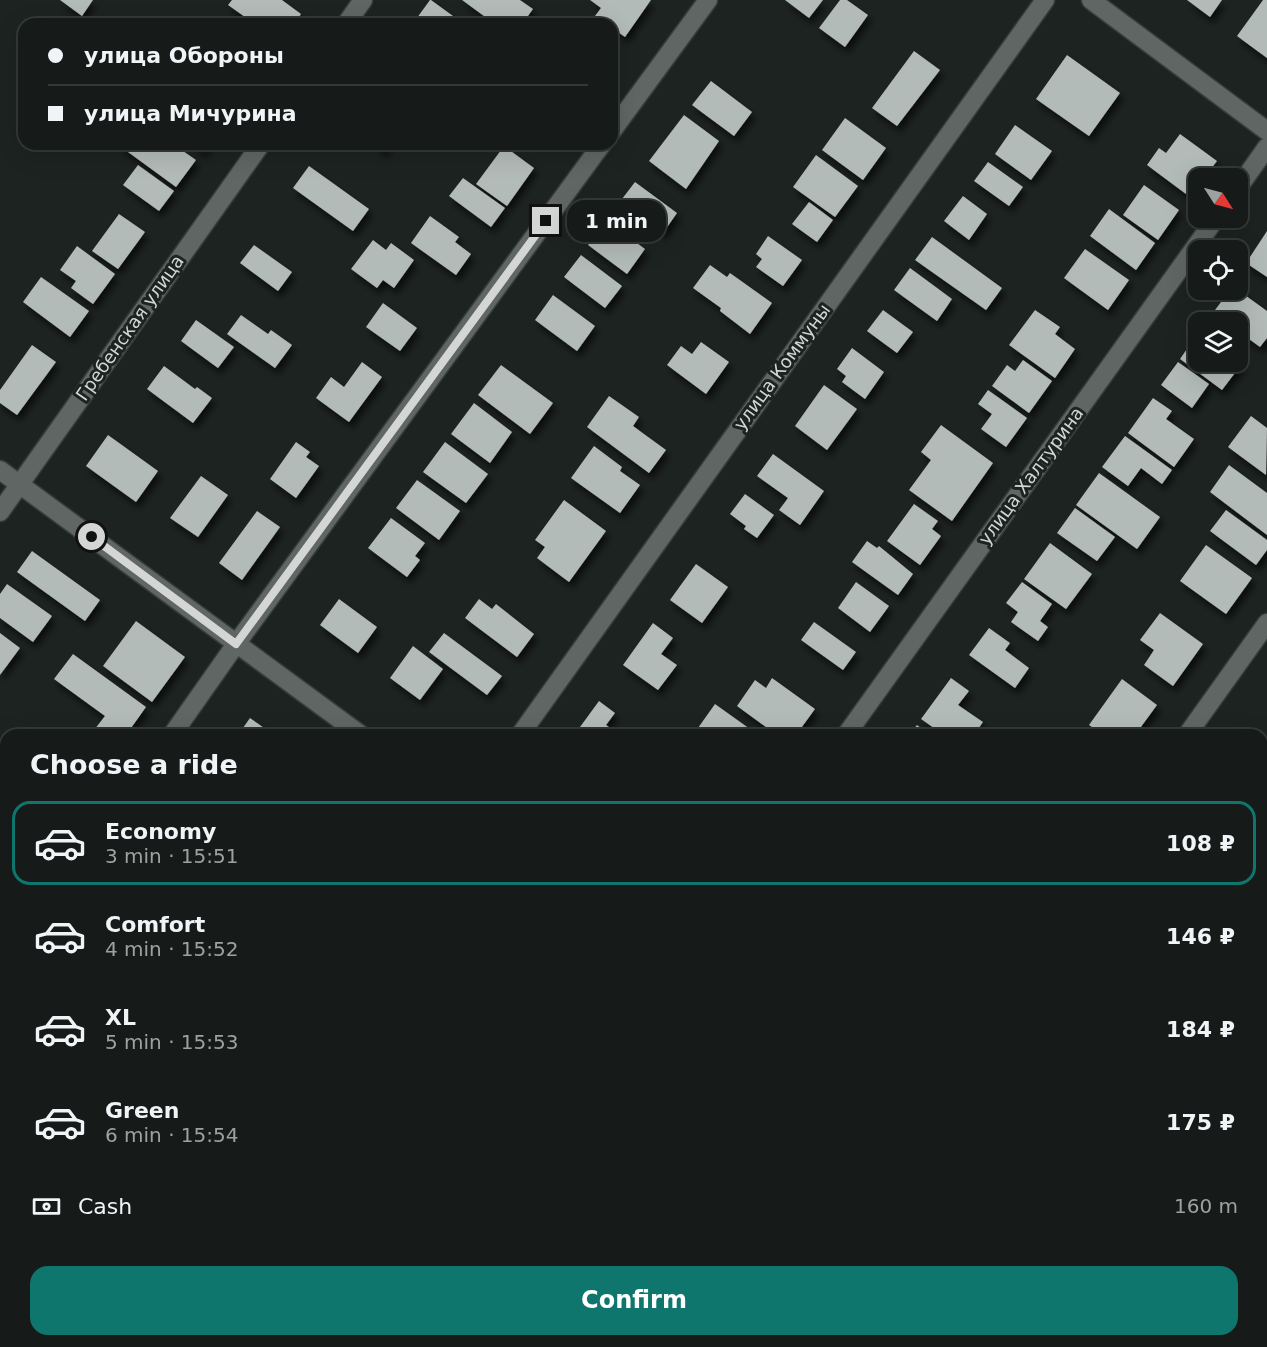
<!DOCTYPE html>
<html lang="en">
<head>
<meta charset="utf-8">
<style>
  body { margin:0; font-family:"DejaVu Sans",sans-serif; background:#1f2322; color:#f1f3f6; height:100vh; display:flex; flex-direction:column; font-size:22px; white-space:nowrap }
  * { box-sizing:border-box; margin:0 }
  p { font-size:20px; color:#9ea1a2 }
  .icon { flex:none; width:33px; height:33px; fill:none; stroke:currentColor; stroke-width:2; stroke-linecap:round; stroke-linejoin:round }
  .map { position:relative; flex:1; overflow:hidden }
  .drawer { position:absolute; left:0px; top:729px; width:1268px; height:618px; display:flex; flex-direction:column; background:#161a19; border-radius:18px 18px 0 0; box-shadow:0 6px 24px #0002,0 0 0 2px #353838 }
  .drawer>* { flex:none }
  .top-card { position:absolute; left:18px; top:18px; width:600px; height:132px; border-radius:18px; box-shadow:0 6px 24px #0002,0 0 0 2px #353838; display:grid; align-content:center; height:132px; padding:0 30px; background:#161a19 }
  .needle { width:39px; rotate:126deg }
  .buttons { position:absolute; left:1188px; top:168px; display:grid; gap:12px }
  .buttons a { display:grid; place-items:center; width:60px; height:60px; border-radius:12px; background:#161a19; box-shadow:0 6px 24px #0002,0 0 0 2px #353838; font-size:30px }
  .end { position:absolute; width:27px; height:27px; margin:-14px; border:8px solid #d3d6d5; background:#111; box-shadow:0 0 0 3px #111 }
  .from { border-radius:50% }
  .bubble { position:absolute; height:42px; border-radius:18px; background:#161a19; box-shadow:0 6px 24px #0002,0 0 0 2px #353838; font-size:20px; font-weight:700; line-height:42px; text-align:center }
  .top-card b { display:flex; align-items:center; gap:21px; height:57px; font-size:22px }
  .top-card b+b { border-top:2px solid #353838 }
  .top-card i { width:15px; height:15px; background:#f1f3f6 }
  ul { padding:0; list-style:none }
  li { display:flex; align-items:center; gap:18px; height:84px; margin:0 12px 9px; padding:0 18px; border:3px solid transparent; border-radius:18px }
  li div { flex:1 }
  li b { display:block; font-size:22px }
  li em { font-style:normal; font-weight:700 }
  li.current { border-color:#0f766e }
  li>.icon { width:54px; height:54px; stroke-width:1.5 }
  h2 { padding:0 30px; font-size:27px; line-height:72px }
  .pay { display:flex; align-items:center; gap:15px; height:66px; padding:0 30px; font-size:22px }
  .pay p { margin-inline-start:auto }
  .primary-button { display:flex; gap:12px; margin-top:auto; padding:12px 30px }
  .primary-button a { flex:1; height:69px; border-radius:18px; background:#0f766e; color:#fff; font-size:24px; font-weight:700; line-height:69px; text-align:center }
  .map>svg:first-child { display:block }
  .building { fill:#b3bbb8; filter:url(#shadow) }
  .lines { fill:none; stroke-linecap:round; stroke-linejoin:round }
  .street-casing { stroke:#383d3b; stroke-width:21 }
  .secondary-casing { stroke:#383d3b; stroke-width:21 }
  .street { stroke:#5f6664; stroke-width:18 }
  .secondary { stroke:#5f6664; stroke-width:18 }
  .route { stroke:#d3d6d5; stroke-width:8 }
  .labels { text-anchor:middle; stroke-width:6; stroke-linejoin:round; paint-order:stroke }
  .street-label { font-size:18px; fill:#d3d6d5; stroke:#1d2321 }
</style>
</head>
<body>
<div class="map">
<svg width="1267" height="1347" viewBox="0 0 1267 1347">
  <defs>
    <filter id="shadow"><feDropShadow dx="3.5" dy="6" stdDeviation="3" flood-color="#0009"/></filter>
  </defs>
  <rect width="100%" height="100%" fill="#1d2321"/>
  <!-- building -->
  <g class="building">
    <path d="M60,0H93L82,16Z"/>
    <path d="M232,0H282L301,14L294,24H255L228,5Z"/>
    <path d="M430,0H431L464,24H417L414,22Z"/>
    <path d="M462,0H520L533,9L522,24H495Z"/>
    <path d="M590,0H651L625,37L612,28V24H607L595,16L601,8Z"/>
    <path d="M785,0H823L809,18Z"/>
    <path d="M840,0H847L868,15L845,47L819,28Z"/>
    <path d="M1187,0H1222L1210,17Z"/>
    <path d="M1263,0H1267V58L1237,36Z"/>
    <path d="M914,51L940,70L897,126L872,108Z"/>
    <path d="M1067,55L1120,93L1089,136L1036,99Z"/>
    <path d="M711,81L752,112L734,136L692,105Z"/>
    <path d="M684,115L719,141L686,189L649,161Z"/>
    <path d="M845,118L886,148L863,180L822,150Z"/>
    <path d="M1015,125L1052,151L1031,180L995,154Z"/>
    <path d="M1180,134L1217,161L1204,178H1198V186L1190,197L1147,165L1159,148L1166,153Z"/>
    <path d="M117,144H167L171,147L173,144L196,160L176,187Z"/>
    <path d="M192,144H210L203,152Z"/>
    <path d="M373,144H389L384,152Z"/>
    <path d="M504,146L534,168L507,206L476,184Z"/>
    <path d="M816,155L858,186L835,217L793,187Z"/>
    <path d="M988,162L1023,187L1009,206L974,181Z"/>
    <path d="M138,165L174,191L159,211L123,185Z"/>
    <path d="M309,166L369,209L353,231L293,188Z"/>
    <path d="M463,178L505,208L491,227L449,196Z"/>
    <path d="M635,182L677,213L663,233L644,219L636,230L612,212Z"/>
    <path d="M1144,185L1179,210L1158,240L1123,215Z"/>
    <path d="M963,196L987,214L969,240L944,221Z"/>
    <path d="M809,202L833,220L817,242L792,224Z"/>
    <path d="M1109,209L1155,243L1136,270L1090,236Z"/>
    <path d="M119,214L145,232L118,269L92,251Z"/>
    <path d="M430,216L459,237L455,242L471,254L456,275L411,243Z"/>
    <path d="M607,221L645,249L627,274L588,245Z"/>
    <path d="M1267,231V277L1246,263Z"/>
    <path d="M768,236L802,260L783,286L756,267L762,259L756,254Z"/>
    <path d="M932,237L1002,288L986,310L915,260Z"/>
    <path d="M373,240L386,250L391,243L414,260L394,288L383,280L377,288L351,269Z"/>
    <path d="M254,245L292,272L278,291L240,263Z"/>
    <path d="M77,246L115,274L93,304L71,288L76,281L60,270Z"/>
    <path d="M1085,249L1129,280L1108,310L1064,278Z"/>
    <path d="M581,255L622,286L605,308L564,277Z"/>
    <path d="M710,265L727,277L730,273L772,303L750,334L720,311L721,308L693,288Z"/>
    <path d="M910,268L952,299L937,321L894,290Z"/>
    <path d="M41,277L89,311L70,337L23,302Z"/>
    <path d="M1230,290H1238L1267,311V338L1260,347L1238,331V322H1206Z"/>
    <path d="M553,295L595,326L577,351L535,320Z"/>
    <path d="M383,303L417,328L400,351L366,327Z"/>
    <path d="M883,310L913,332L897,353L867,331Z"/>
    <path d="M1035,310L1060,327L1055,334L1075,349L1055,378L1009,345Z"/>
    <path d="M241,315L268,334L271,330L292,345L275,368L227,334Z"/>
    <path d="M196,320L234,347L218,368L181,341Z"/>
    <path d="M1198,333V362H1236L1241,365L1222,390L1180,359Z"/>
    <path d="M701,342L729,362L706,394L667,365L681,346L692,354Z"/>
    <path d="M32,345L56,362L17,415L0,403V390Z"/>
    <path d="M852,348L884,372L865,399L842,382L846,376L837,369Z"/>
    <path d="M1023,360L1052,381L1029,413L992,386L1007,365L1015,371Z"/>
    <path d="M362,362L382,377L349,422L316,398L331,377L344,387Z"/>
    <path d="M1178,362L1209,384L1192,408L1161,385Z"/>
    <path d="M501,365L553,403L530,434L478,395Z"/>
    <path d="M164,366L195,389L197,387L212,398L193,423L147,389Z"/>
    <path d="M824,385L857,409L827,450L795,426Z"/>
    <path d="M988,390L1027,418L1006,447L981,429L992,414L978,404Z"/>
    <path d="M609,396L639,417L633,426L666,450L649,473L587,427Z"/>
    <path d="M1153,398L1172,411L1166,419L1194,439L1174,467L1128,433Z"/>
    <path d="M474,403L512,432L490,463L451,434Z"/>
    <path d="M1251,416L1267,428L1266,475L1228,447Z"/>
    <path d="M941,425L993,463L952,521L909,490L931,460L921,452Z"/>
    <path d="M108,435L158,471L136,502L86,466Z"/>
    <path d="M1125,436L1172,470L1162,484L1141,468L1128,486L1102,467Z"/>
    <path d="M296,442L310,452L306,457L319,466L296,498L270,479Z"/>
    <path d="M445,442L488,474L466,503L423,472Z"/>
    <path d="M594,446L622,467L620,471L640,485L620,513L571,478Z"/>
    <path d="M773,454L824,491L800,525L779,510L788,498L757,476Z"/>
    <path d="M1229,465L1267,493V535L1210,492Z"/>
    <path d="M1099,473L1160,517L1137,549L1076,505Z"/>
    <path d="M201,476L228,495L198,537L170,518Z"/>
    <path d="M417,480L460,511L439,540L396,508Z"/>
    <path d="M745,494L774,515L757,538L744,529L746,526L730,514Z"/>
    <path d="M564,500L606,531L569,582L537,558L545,547L535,540Z"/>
    <path d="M914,504L938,521L932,529L941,536L920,565L887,541Z"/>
    <path d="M1075,508L1115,537L1097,561L1057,533Z"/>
    <path d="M1226,510L1267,540V550L1256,565L1210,531Z"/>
    <path d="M257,511L280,527L242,580L219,563Z"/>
    <path d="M391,518L425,543L415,556L420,560L407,577L368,548Z"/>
    <path d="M867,541L877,548L879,546L913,574L898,595L852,562Z"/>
    <path d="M1050,543L1092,574L1066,609L1024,579Z"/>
    <path d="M1206,545L1252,578L1226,614L1180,581Z"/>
    <path d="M32,551L100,600L85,621L17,572Z"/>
    <path d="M696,564L728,587L702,623L670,600Z"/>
    <path d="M856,582L889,606L870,632L838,608Z"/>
    <path d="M1022,582L1052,604L1040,621L1048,627L1038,641L1011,622L1018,612L1006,603Z"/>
    <path d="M7,584L52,616L33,642L0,618V594Z"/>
    <path d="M339,599L377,627L358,653L320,625Z"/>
    <path d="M479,599L492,609L496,604L534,634L517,657L465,618Z"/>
    <path d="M1160,613L1203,644L1173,686L1144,665L1154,650L1140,640Z"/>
    <path d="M136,621L185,657L152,702L103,666Z"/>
    <path d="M814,622L856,652L843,670L801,640Z"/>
    <path d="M653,623L673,638L661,654L677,665L658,690L623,665Z"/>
    <path d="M989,628L1010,643L1005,650L1029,668L1015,688L969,655Z"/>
    <path d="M0,633L20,648L0,675Z"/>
    <path d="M444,633L502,676L487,695L429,652Z"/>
    <path d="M413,646L443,669L420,700L390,678Z"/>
    <path d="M73,654L146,707L126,735H101L94,730L105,716L54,679Z"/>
    <path d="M772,678L815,709L796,735H777L737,706L755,680L766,688Z"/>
    <path d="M951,678L969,691L958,705L983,722L974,735H944L921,719Z"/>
    <path d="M1122,679L1157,705L1135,735H1103L1089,725Z"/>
    <path d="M599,701L615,713L606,725L620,735H591L580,727Z"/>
    <path d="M715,704L750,729L746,735H693Z"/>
    <path d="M250,718L274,735H238Z"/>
    <path d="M917,725L930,735H909Z"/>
    <path d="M1262,754L1267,758V799L1262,795Z"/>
    <path d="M6,832V870L0,866V840Z"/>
    <path d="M1262,941L1267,945V983L1262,979Z"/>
    <path d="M1262,982L1267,986V1015L1262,1023Z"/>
    <path d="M0,1088L6,1092V1127L3,1130L0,1128Z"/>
    <path d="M0,1165L6,1169V1207L0,1203Z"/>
    <path d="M1262,1171L1267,1175V1212L1262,1208Z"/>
    <path d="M6,1281V1313L0,1309V1289Z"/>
    <path d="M0,1322L6,1326L4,1332L6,1333V1341H16L23,1346L22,1347H0Z"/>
    <path d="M159,1341H200L208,1347H167Z"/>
    <path d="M210,1341H243L239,1347H218Z"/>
    <path d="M350,1341H366L362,1347H358Z"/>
    <path d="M474,1341H499L507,1347H470Z"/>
    <path d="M508,1341H547L543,1347H516Z"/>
    <path d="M584,1341H634L639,1344L637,1347H580Z"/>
    <path d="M804,1341H814L823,1347H799Z"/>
    <path d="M971,1341H1012L1020,1347H980Z"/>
  </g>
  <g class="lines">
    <!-- street casing -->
    <g class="street-casing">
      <g id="street">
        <path d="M346,24L363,0"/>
        <path d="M612,131L708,0"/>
        <path d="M1238,188L1267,147"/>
        <path d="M0,470L361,735"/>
        <path d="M0,512L261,144"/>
        <path d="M172,735L236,644L602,144"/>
        <path d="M520,735L1045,0"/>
        <path d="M846,735L1216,218"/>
        <path d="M1187,735L1267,623"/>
        <path d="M0,978L6,970"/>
        <path d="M1262,1098L1267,1090"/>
        <path d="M1207,1341L1215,1347"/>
        <path d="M80,1347L84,1341"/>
        <path d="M412,1347L416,1341"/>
        <path d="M748,1347L752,1341"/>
        <path d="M1081,1347L1085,1341"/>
      </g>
    </g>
    <!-- secondary casing -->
    <g class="secondary-casing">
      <path id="secondary" d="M1091,0L1267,131"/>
    </g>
    <!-- street -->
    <use href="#street" class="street"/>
    <!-- secondary -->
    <use href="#secondary" class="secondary"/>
  </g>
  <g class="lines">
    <!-- route -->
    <path class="route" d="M92,537L236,644L546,221"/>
  </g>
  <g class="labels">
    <!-- street labels -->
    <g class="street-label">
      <text transform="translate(130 328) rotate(-55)" y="6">Гребенская улица</text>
      <text transform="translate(782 367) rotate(-54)" y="6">улица Коммуны</text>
      <text transform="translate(1031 476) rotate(-54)" y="6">улица Халтурина</text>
    </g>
  </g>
</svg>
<div class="buttons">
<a><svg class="needle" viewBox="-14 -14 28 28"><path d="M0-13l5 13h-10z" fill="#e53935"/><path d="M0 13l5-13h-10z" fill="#9ea1a2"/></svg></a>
<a><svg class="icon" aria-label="locate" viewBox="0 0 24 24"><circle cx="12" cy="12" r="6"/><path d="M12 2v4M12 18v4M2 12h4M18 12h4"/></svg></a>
<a><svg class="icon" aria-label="layers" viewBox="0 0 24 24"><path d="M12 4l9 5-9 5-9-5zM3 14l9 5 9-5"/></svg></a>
</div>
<i class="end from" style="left:92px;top:537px"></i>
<i class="end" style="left:546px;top:221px"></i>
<div class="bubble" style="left:567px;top:200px;width:99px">1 min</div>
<div class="top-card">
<b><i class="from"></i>улица Обороны</b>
<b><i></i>улица Мичурина</b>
</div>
<section class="drawer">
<h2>Choose a ride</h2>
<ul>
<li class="current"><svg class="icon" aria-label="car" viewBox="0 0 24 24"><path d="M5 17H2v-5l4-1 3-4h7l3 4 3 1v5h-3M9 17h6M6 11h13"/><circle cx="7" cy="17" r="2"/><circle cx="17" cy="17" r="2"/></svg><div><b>Economy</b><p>3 min · 15:51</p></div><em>108 ₽</em></li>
<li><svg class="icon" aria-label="car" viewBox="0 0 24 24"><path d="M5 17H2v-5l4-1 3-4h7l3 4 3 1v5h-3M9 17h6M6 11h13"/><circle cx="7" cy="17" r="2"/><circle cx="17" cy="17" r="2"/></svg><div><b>Comfort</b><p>4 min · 15:52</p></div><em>146 ₽</em></li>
<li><svg class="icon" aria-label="car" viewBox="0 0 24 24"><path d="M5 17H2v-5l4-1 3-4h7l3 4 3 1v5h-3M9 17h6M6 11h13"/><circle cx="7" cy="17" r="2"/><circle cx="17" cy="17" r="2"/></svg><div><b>XL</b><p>5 min · 15:53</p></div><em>184 ₽</em></li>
<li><svg class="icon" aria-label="car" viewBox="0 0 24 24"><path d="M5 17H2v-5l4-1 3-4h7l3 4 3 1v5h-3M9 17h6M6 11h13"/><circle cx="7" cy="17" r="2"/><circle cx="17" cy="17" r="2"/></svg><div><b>Green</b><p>6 min · 15:54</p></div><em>175 ₽</em></li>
</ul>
<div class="pay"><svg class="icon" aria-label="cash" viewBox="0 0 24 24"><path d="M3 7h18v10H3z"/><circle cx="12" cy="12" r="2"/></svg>Cash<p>160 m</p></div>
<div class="primary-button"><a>Confirm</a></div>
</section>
</div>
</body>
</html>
